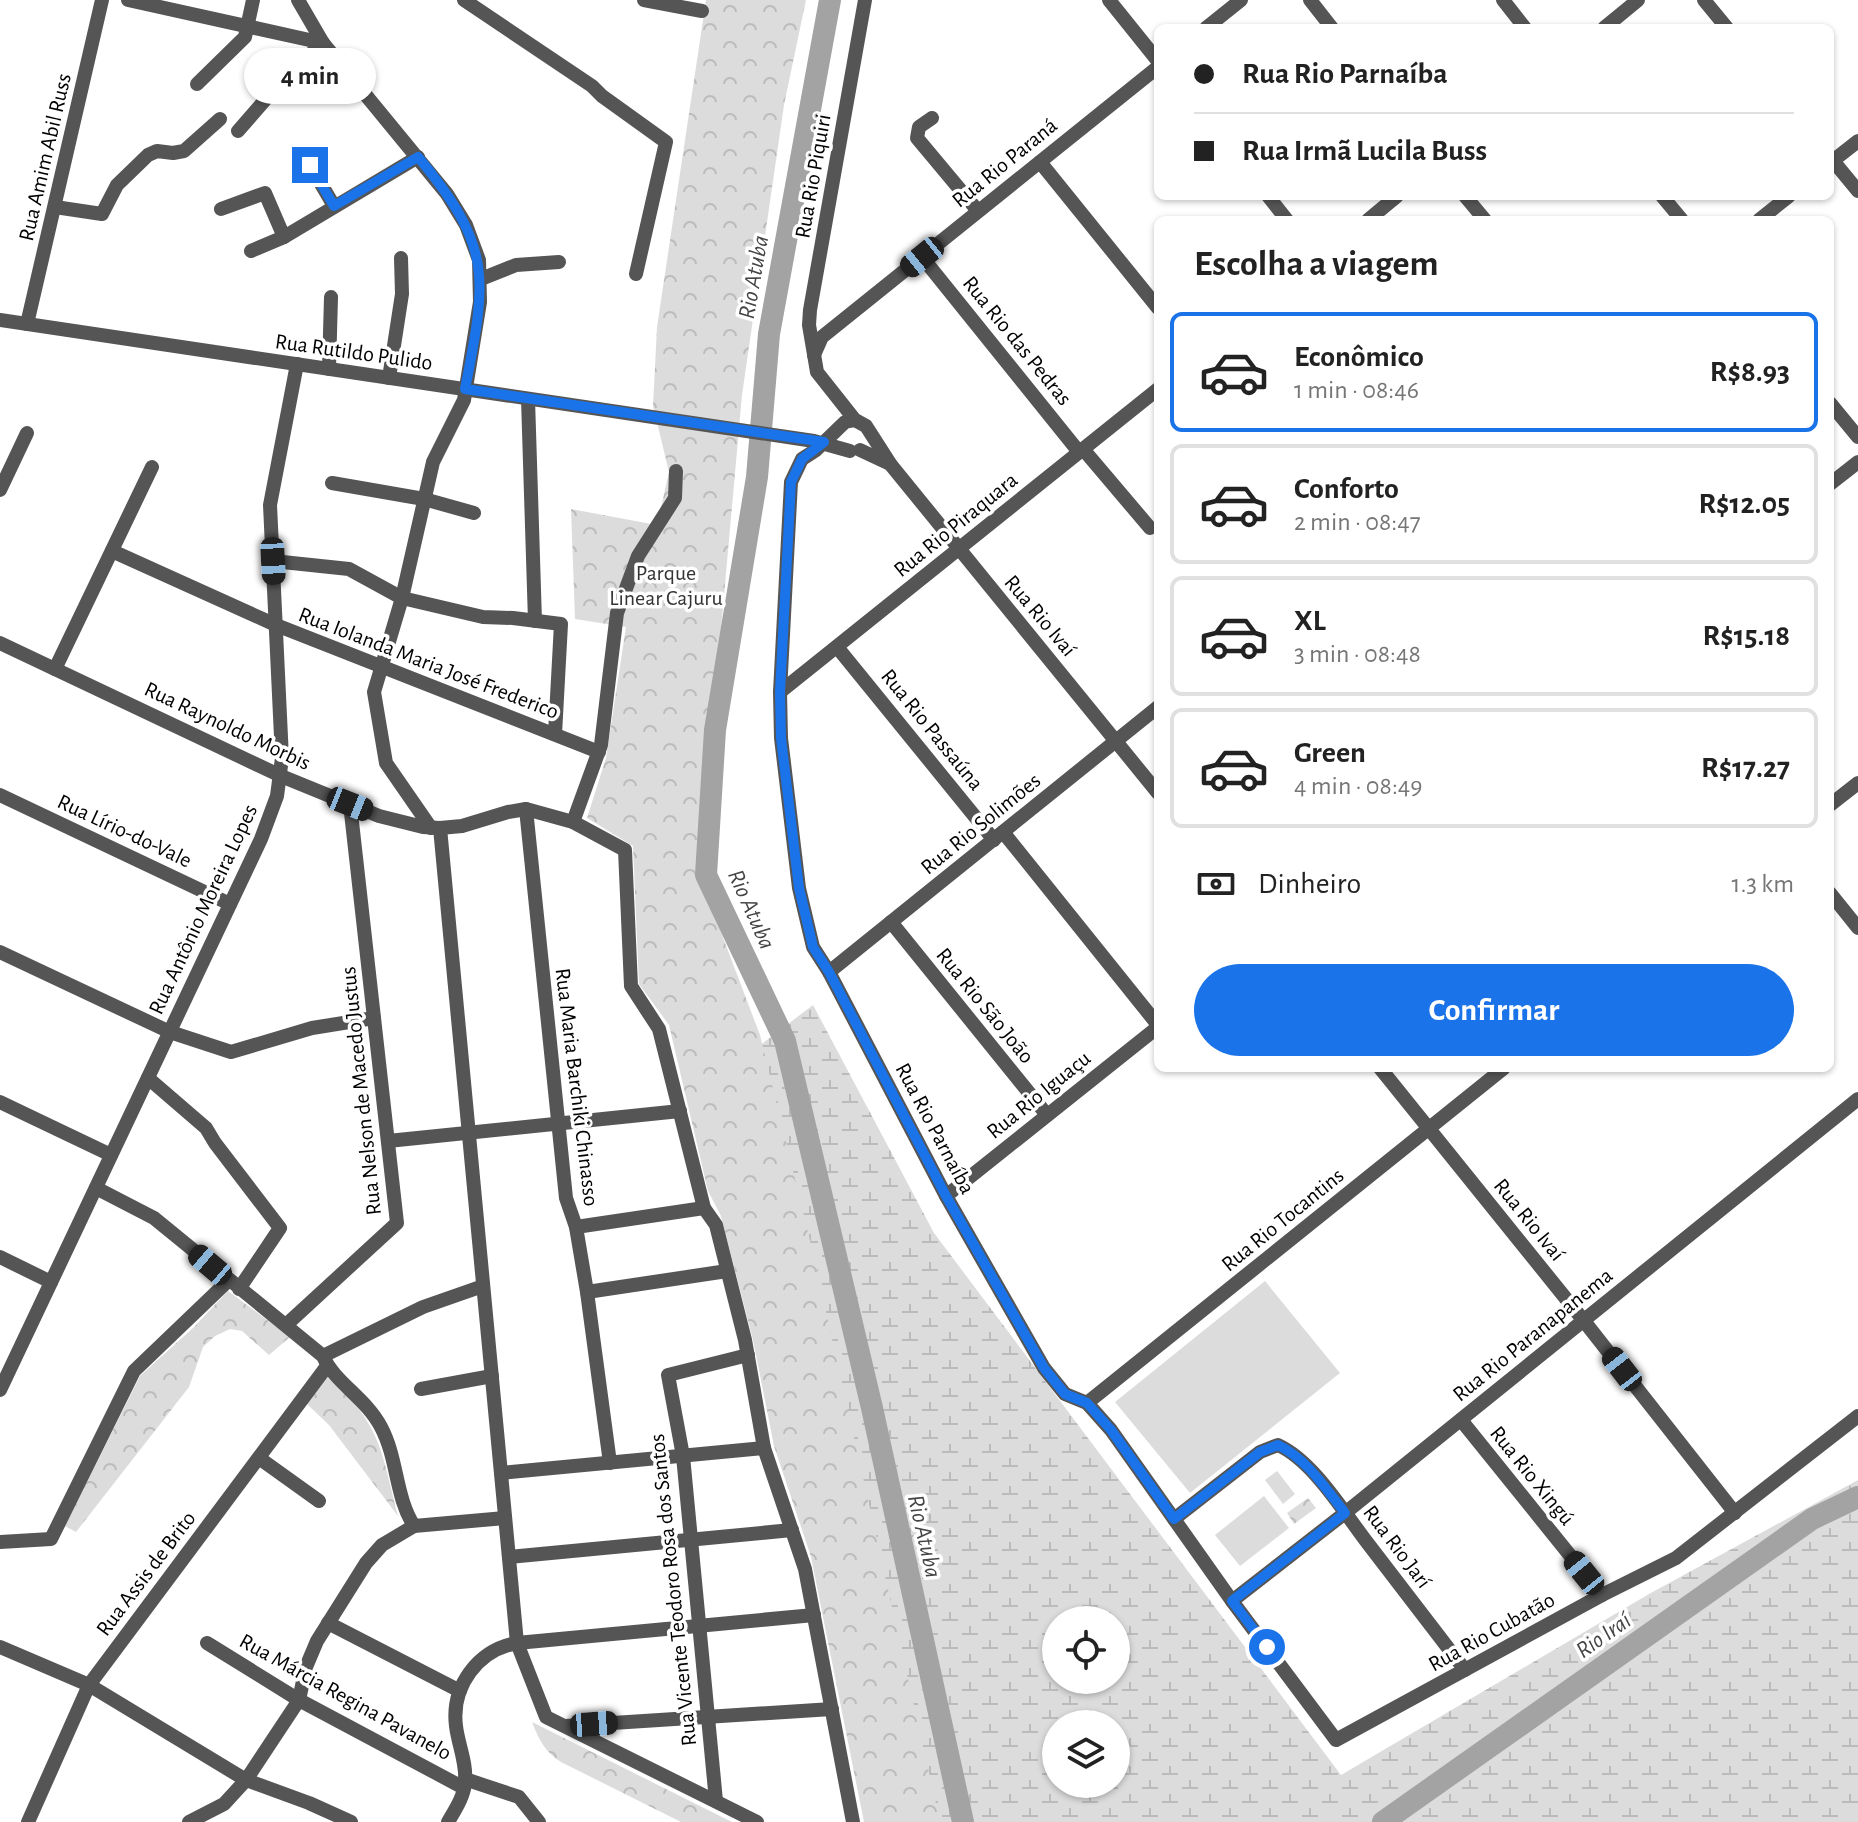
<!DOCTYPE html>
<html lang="pt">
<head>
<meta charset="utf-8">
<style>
  body { margin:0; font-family:"Alegreya Sans",sans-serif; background:#f6f6f6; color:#222; height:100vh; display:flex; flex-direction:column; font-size:30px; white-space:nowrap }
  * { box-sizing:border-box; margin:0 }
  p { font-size:26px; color:#767676 }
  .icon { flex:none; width:44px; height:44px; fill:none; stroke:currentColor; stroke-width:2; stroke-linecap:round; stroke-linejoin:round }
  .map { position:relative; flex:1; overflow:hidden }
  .panel { position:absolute; left:1154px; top:216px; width:680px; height:856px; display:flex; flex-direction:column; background:#fff; border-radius:12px; box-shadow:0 2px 6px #0004 }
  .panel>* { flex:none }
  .hud { position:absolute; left:1154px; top:24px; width:680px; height:176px; border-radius:12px; box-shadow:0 2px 6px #0004; display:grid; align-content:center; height:176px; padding:0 40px; background:#fff }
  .controls { position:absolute; left:1042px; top:1606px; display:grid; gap:16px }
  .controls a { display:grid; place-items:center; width:88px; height:88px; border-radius:50%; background:#fff; box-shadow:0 2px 6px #0004; font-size:40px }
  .end { position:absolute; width:36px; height:36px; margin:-18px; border:10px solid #1a73e8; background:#fff; box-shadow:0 0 0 4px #fff }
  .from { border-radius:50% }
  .bubble { position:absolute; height:56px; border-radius:28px; background:#fff; box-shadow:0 2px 6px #0004; font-size:26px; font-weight:600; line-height:56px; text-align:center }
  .car { position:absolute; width:24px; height:48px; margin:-24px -12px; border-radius:10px; box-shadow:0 0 6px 2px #0007; background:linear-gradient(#222 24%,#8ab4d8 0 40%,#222 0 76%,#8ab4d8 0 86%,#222 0) }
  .hud b { display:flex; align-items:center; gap:28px; height:76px; font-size:30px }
  .hud b+b { border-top:2px solid #e0e0e0 }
  .hud i { width:20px; height:20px; background:#222 }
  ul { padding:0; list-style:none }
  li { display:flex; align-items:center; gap:24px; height:120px; margin:0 16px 12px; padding:0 24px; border:4px solid #e0e0e0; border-radius:12px }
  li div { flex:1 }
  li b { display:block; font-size:30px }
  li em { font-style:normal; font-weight:600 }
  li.active { border-color:#1a73e8 }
  li>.icon { width:72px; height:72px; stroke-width:1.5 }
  h2 { padding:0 40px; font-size:36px; line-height:96px }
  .pay { display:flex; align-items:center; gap:20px; height:88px; padding:0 40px; font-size:30px }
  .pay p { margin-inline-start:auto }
  .primary-button { display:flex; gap:16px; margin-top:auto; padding:16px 40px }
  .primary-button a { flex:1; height:92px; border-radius:48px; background:#1a73e8; color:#fff; font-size:32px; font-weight:600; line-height:92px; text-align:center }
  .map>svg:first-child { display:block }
  .wetland { fill:url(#wetland-marsh); fill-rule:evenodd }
  .park { fill:url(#park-crowns) }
  .pitch { fill:#dcdcdc }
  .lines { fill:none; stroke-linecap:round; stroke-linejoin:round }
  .river { stroke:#a3a3a3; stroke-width:22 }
  .minor { stroke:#555; stroke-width:14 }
  .route { stroke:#1a73e8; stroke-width:10 }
  .labels { text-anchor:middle; stroke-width:7; stroke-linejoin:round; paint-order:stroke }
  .street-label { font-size:22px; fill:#000; stroke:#fff }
  .park-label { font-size:22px; fill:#333; stroke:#fff }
  .water-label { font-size:24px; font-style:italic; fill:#444; stroke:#fff }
</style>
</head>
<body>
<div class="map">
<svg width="1858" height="1822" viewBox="0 0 1858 1822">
  <defs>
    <pattern id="wetland-marsh" width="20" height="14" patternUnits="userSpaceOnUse" patternTransform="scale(2)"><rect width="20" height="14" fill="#dcdcdc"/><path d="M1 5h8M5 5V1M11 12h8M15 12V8" fill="none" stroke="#bbb"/></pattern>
    <pattern id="park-crowns" width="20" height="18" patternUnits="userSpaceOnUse" patternTransform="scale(2)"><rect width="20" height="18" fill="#dcdcdc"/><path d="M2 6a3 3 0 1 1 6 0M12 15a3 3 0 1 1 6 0" fill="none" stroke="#bbb"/></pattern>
  </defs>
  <rect width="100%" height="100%" fill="#fff"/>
  <!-- wetland -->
  <path class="wetland" d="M813,1005L934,1233L1341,1775L1649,1594L1858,1480V1822H929L759,1046ZM1056,1620H1116V1680H1056ZM1056,1724H1116V1784H1056Z"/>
  <!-- park -->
  <g class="park">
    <path d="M706,0H806L784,105L742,395L699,874L760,1035L812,1249L940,1822H864L811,1557L774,1446L753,1340L721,1216L708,1191L669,1025L639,984L633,846L587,818L606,758L626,627L575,619L571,509L657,525L669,472L653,406L657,327Z"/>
    <path d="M228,1291L290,1337L269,1355L242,1331L230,1329L215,1336L203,1347L189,1387L76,1532L65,1526L140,1376L193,1328Z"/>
    <path d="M327,1376C381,1424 381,1449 398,1516L329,1425L307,1404Z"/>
    <path d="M1308,1498L1316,1508L1294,1524L1287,1513Z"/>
    <path d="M532,1722L732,1822H681L561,1762C545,1752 539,1740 532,1722Z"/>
  </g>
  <!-- pitch -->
  <g class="pitch">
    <path d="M1265,1281L1340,1373L1190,1493L1115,1402Z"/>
    <path d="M1277,1471L1295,1494L1283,1504L1265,1480Z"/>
    <path d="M1264,1496L1289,1528L1240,1566L1215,1535Z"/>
  </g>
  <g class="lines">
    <!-- river -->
    <g class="river">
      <path d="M830,0L769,334L757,477L715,730L706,875L785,1041L872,1408L963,1822"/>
      <path d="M1383,1822L1812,1519L1858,1497"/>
    </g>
    <!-- minor -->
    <g class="minor">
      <path d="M128,0L323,43"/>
      <path d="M298,0L323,43L447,194L466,225L479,260L480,302L464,400L433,462L402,598L374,692L386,763L431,828"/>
      <path d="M464,0L592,86L602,96L666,142L636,274"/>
      <path d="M644,0L702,11"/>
      <path d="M865,0L810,310L809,325L817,372L855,420L866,426L891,465L1158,793"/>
      <path d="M1109,0L1158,61"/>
      <path d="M1310,0L1332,28"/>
      <path d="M1503,0L1525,28"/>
      <path d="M1704,0L1727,28"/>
      <path d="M1206,28L1241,0"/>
      <path d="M1604,28L1638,0"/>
      <path d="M197,84L245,37L253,0"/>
      <path d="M932,118L919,127L917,138L978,211"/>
      <path d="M238,131L285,77L323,43"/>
      <path d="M1830,157L1858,191"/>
      <path d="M1040,162L1158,308"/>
      <path d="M1830,163L1858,141"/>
      <path d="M310,165L334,206"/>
      <path d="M1268,196L1287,220"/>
      <path d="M1465,196L1485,220"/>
      <path d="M1662,196L1682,220"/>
      <path d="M55,207L102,214L117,185L148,155L157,151L173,153L184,151L220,119"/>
      <path d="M221,209L265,193L284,237"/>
      <path d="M1368,220L1397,196"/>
      <path d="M1759,220L1789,196"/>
      <path d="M251,251L284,237L418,157"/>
      <path d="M922,257L1079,452"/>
      <path d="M481,279L516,265L559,262"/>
      <path d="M0,320L814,441L850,451"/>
      <path d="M27,324L102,0"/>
      <path d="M814,355L822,337L1158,67"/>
      <path d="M329,369L331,297"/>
      <path d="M389,378L402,294L401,258"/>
      <path d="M528,399L535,621"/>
      <path d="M1830,403L1858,437"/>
      <path d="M855,420L845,422L816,450L802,459L791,482L780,692L781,738L799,888L813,947L829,972L946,1196L1044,1368L1065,1394L1087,1403L1111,1430L1232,1601L1336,1740L1602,1595L1676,1558L1858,1416"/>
      <path d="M1083,449L1150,528"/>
      <path d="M860,450L890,464"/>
      <path d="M332,483L424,499L474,513"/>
      <path d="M1830,484L1858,462"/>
      <path d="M0,490L27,433"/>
      <path d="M112,551L276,625L599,752"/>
      <path d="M273,561L349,569L402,598L483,617L513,618L561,624L555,734"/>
      <path d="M0,643L281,776L379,816L423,827L440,828L462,826L508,812L526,809L573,822L625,850L631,986L659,1029L704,1208L716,1225L745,1340L764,1448L805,1569L853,1822"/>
      <path d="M837,647L994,840"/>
      <path d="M55,669L152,467"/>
      <path d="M780,692L1158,389"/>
      <path d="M0,795L230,904"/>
      <path d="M1830,805L1858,783"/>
      <path d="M526,809L566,1198L576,1227L587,1292L610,1463"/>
      <path d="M573,822L601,745L617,613L638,556L675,498L676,471"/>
      <path d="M440,828L517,1643L546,1717L757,1822"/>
      <path d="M1003,832L1158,1025"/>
      <path d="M1830,893L1858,928"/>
      <path d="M891,922L1047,1115"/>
      <path d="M0,952L170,1032L231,1052L312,1028L374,1018"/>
      <path d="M829,972L1158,707"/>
      <path d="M1380,1068L1584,1321L1735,1513"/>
      <path d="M148,1078L206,1128L215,1143L280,1228L239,1289"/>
      <path d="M0,1102L111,1155"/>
      <path d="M388,1141L680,1111"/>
      <path d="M96,1188L154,1218L323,1356C334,1382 366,1398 381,1427C398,1459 395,1496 414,1526"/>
      <path d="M946,1196L1158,1027"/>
      <path d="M576,1227L704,1208"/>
      <path d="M0,1257L51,1282"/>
      <path d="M587,1292L727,1271"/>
      <path d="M286,1325L397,1223L350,804"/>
      <path d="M323,1356L423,1307L483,1286"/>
      <path d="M421,1389L492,1376"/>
      <path d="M0,1390L261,839L277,796L282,758L270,505L297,364"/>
      <path d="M1087,1403L1504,1068"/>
      <path d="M1461,1420L1602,1595"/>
      <path d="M259,1458L319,1501"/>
      <path d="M501,1473L764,1448"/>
      <path d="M1174,1519L1260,1452L1278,1445C1313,1461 1343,1511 1366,1541C1399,1584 1432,1627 1465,1670"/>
      <path d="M0,1542L51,1539L134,1371L229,1280"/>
      <path d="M509,1557L792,1530"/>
      <path d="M1232,1601L1345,1513L1858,1099"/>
      <path d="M328,1623L460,1691"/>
      <path d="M207,1643L299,1700L464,1788"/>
      <path d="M0,1647L89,1685L246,1780L309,1803L351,1822"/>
      <path d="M566,1726L832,1709"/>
      <path d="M465,1779L519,1797L539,1822"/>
      <path d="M716,1801L683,1456L668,1375L748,1355"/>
      <path d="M28,1822L89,1685L327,1366"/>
      <path d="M189,1822L224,1804L246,1780L299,1700L306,1667L317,1641L366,1563L382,1545L414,1526L505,1518"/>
      <path d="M448,1822C455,1810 464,1797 465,1782C467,1763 458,1744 456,1726C451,1686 478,1650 517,1643L814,1615"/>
    </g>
  </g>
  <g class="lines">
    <!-- route -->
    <path class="route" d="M310,165L334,206L418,157C493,247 487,278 465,389L824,442L802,459L791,482L780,692L781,738L799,888L813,947L829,972L946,1196L1044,1368L1065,1394L1087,1403L1111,1430L1174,1519L1260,1452L1278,1445C1307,1459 1326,1489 1345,1513L1232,1601L1267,1647"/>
  </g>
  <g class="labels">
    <!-- street labels -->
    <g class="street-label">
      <text transform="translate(44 157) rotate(-77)" y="8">Rua Amim Abil Russ</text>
      <text transform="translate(1004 162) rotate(-39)" y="8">Rua Rio Paraná</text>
      <text transform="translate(812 176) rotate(-80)" y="8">Rua Rio Piquiri</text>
      <text transform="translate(1018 340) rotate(51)" y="8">Rua Rio das Pedras</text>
      <text transform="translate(354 351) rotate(8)" y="8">Rua Rutildo Pulido</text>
      <text transform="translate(955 524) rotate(-39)" y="8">Rua Rio Piraquara</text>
      <text transform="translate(1041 615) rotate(50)" y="8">Rua Rio Ivaí</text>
      <text transform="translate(429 662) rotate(21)" y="8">Rua Iolanda Maria José Frederico</text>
      <text transform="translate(228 725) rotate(25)" y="8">Rua Raynoldo Morbis</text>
      <text transform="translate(933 729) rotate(51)" y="8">Rua Rio Passaúna</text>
      <text transform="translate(980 823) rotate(-39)" y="8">Rua Rio Solimões</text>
      <text transform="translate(125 830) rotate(25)" y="8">Rua Lírio-do-Vale</text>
      <text transform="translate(202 909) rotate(-65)" y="8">Rua Antônio Moreira Lopes</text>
      <text transform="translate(986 1005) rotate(51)" y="8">Rua Rio São João</text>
      <text transform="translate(578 1087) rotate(83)" y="8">Rua Maria Barchiki Chinasso</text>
      <text transform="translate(360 1091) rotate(-96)" y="8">Rua Nelson de Macedo Justus</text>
      <text transform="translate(1038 1094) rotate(-39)" y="8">Rua Rio Iguaçu</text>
      <text transform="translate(936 1128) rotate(62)" y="8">Rua Rio Parnaíba</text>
      <text transform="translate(1282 1219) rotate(-39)" y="8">Rua Rio Tocantins</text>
      <text transform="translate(1530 1219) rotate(51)" y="8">Rua Rio Ivaí</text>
      <text transform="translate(1532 1334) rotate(-39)" y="8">Rua Rio Paranapanema</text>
      <text transform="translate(1533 1475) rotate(51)" y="8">Rua Rio Xingú</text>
      <text transform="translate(1398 1546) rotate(53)" y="8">Rua Rio Jarí</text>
      <text transform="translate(145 1573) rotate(-53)" y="8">Rua Assis de Brito</text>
      <text transform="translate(672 1590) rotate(-96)" y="8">Rua Vicente Teodoro Rosa dos Santos</text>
      <text transform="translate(1491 1631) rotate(-29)" y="8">Rua Rio Cubatão</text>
      <text transform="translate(346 1696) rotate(29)" y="8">Rua Márcia Regina Pavanelo</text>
    </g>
    <!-- park labels -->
    <g class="park-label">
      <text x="666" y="580">Parque<tspan x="666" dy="25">Linear Cajuru</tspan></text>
    </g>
    <!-- water labels -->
    <g class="water-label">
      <text transform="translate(753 277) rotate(-80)" y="8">Rio Atuba</text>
      <text transform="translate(752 909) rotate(66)" y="8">Rio Atuba</text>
      <text transform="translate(925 1536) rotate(77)" y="8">Rio Atuba</text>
      <text transform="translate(1603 1635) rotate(-35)" y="8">Rio Iraí</text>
    </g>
  </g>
</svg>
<div class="controls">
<a><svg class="icon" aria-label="locate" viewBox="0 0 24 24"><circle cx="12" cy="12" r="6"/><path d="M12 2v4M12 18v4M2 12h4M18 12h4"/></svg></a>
<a><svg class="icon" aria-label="layers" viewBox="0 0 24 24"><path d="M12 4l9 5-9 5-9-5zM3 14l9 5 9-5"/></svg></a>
</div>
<i class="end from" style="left:1267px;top:1647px"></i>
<i class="end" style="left:310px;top:165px"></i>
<div class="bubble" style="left:244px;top:48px;width:132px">4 min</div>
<i class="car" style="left:922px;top:257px;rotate:231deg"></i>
<i class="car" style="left:273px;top:561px;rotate:177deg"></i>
<i class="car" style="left:350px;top:804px;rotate:112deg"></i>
<i class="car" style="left:210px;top:1265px;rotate:310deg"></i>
<i class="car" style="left:1622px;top:1369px;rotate:322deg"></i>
<i class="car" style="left:1584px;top:1573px;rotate:321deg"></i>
<i class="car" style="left:594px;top:1724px;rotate:86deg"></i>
<div class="hud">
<b><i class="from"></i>Rua Rio Parnaíba</b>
<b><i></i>Rua Irmã Lucila Buss</b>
</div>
<section class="panel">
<h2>Escolha a viagem</h2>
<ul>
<li class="active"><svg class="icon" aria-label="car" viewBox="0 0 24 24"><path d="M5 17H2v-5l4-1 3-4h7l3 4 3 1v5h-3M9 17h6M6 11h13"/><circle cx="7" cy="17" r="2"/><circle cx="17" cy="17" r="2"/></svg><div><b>Econômico</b><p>1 min · 08:46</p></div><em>R$8.93</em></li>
<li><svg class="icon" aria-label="car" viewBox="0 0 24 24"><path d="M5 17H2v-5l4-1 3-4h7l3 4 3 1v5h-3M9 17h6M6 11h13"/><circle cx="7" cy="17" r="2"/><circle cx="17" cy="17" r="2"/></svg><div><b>Conforto</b><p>2 min · 08:47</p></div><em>R$12.05</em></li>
<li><svg class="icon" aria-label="car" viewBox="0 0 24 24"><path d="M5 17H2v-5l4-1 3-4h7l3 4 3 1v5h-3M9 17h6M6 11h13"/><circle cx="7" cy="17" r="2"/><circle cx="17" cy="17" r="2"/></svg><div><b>XL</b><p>3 min · 08:48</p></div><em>R$15.18</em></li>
<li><svg class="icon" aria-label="car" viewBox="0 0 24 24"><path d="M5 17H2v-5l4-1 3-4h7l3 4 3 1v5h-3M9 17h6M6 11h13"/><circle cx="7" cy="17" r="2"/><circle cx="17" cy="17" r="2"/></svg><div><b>Green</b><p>4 min · 08:49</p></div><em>R$17.27</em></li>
</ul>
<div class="pay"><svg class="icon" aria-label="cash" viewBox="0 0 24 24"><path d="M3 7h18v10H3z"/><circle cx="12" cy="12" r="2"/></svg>Dinheiro<p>1.3 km</p></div>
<div class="primary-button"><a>Confirmar</a></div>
</section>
</div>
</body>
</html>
